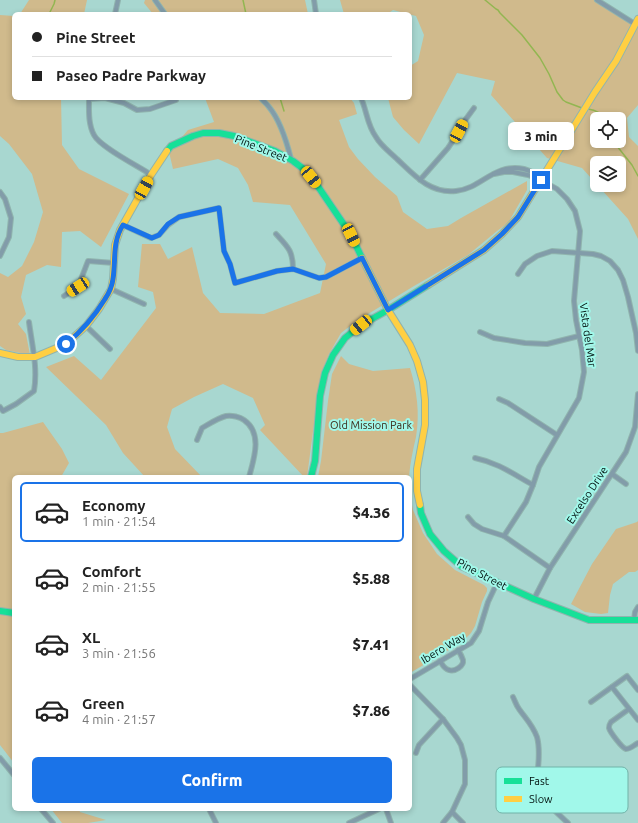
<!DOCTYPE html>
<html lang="en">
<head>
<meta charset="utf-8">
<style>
  body { margin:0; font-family:Ubuntu,sans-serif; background:#f2f2f2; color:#222; height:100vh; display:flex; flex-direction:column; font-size:15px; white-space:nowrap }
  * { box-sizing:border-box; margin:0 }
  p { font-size:13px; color:#767676 }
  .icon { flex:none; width:22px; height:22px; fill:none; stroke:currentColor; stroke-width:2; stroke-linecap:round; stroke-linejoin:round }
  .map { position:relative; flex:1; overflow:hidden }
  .side { position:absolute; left:12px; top:475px; width:400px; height:336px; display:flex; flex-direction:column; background:#fff; border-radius:6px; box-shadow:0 2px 6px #0003 }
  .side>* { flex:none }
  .hud { position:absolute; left:12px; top:12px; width:400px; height:88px; border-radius:6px; box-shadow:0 2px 6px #0003; display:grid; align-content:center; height:88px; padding:0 20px; background:#fff }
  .fabs { position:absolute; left:590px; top:112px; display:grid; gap:8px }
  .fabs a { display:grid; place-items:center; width:36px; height:36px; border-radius:6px; background:#fff; box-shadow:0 2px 6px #0003; font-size:20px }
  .end { position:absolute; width:18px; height:18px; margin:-9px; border:5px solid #1a73e8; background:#fff; box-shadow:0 0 0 2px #fff }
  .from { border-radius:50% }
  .bubble { position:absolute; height:28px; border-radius:6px; background:#fff; box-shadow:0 2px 6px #0003; font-size:13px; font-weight:800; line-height:28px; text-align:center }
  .car { position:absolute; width:12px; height:24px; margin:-12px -6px; border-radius:5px; box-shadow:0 0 3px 1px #0007; background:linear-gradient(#f5c518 24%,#345 0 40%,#f5c518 0 76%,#345 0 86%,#f5c518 0) }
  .hud b { display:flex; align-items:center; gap:14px; height:38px; font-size:15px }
  .hud b+b { border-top:1px solid #e0e0e0 }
  .hud i { width:10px; height:10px; background:#222 }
  ul { padding:7px 0 0; list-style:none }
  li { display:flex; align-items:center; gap:12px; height:60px; margin:0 8px 6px; padding:0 12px; border:2px solid transparent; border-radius:6px }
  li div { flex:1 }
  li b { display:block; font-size:15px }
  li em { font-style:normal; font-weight:800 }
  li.active { border-color:#1a73e8 }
  li>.icon { width:36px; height:36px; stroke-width:1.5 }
  .primary-button { display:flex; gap:8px; margin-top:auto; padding:8px 20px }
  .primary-button a { flex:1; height:46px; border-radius:6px; background:#1a73e8; color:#fff; font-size:16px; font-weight:800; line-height:46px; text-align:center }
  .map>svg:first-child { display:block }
  .green { fill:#d0ba8c; fill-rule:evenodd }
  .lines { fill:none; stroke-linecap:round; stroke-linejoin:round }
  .stream { stroke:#92b651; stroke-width:1.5 }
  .street-casing { stroke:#90b4ae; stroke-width:6 }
  .fast-casing { stroke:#90b4ae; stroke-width:8 }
  .slow-casing { stroke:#90b4ae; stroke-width:8 }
  .street { stroke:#829ca9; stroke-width:4 }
  .fast { stroke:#16e098; stroke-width:6 }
  .slow { stroke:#ffcf43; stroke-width:6 }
  .route { stroke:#1a73e8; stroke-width:5 }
  .labels { text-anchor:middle; stroke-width:4; stroke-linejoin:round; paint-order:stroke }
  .street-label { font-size:11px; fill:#00110e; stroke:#a1f8ea }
  .park-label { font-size:11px; fill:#3b2918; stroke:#a1f8ea }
  .key { fill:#a1f8ea; stroke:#71b3a8; stroke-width:1 }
  .key-label { font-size:11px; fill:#00110e }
</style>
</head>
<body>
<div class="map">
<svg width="638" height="823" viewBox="0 0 638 823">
  <rect width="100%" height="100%" fill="#a8d7d0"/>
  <!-- green -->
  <g class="green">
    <path d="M29,0H87L84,14H20Z"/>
    <path d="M145,0H305L308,14H153L144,3Z"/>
    <path d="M340,0H594L638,22V105L627,118L629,137L638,146V239L628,219L582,168L547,158L491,95L495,81L457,73L419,144L404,130L393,117L388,98H410V66L418,61L424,35L416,16L393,10L387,14H344ZM597,119H619V141H597ZM597,163H619V185H597Z"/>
    <path d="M0,15L14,16V98H61L62,145L79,169L129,194L101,247L80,231L62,232L61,267L47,265L26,275L21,297L26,314L18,324L26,334L30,355L6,350L0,346V273L8,277L22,266L34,242L43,212L32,174L9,144L0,136Z"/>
    <path d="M205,98H350L354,103L357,114L339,120L349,147L358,159L375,177L397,196L403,212L427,229L448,226L461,218L527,181V190L508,223L497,231L468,255L414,286L373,311L358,320L341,333L329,354L322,371L319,386L307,477H304L260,430L265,425L253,398L223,384L194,397L172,409L167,427L175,449L202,477H145L123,453L106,425L46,367L74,356L101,380L156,308L153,292L138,287L142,244H160L168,259L192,247L203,293L220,313L264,314L320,293L326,264L290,205L253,202L248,185L238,168L218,159L173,169L169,152L188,130L214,122Z"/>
    <path d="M341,356L349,364L373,371L410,368C417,391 420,413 416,437C413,450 410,463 409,477H318L321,461L328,401L332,374Z"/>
    <path d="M43,422L62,449L69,463L61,477H14V763L0,745V433H3Z"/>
    <path d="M410,495L413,510L423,533L437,554L455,570L484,585L487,588V591L482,602L475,626L471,633L462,642L410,673Z"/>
    <path d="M638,521V570L635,572H629L613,584L610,595L608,613L601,614L585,612L571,604L592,564L616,529L637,522Z"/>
    <path d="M51,809H79L80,812L106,820L88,823H62Z"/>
  </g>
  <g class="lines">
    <!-- stream -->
    <g class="stream">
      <path d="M243,0L246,14"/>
      <path d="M485,0L496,9L498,10L500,13L522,35L540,58L549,74L557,92L563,100L566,102L582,108"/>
      <path d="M49,14L54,4L55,0"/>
      <path d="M280,98L284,111"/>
      <path d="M588,109C595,110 601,112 604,119"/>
      <path d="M613,141L632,165L638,176"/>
    </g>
    <!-- street casing -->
    <g class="street-casing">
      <g id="street">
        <path d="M155,0L165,14"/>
        <path d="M314,0L316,14"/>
        <path d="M597,0L635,24"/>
        <path d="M115,14L118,0"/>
        <path d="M89,98C89,110 88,124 94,135C100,147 138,166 150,174L151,175"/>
        <path d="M261,98C263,101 267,104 269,107C280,120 287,143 291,159"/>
        <path d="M361,98C367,111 367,125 376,137C381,146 390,152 397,159C414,175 430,194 456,191C483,188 493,163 524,169C531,171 537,174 541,180"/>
        <path d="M89,99L105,98L124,103L137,110L150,109L176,100"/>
        <path d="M494,174L504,172H513L528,175L541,180L557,189L567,199L575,211L580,231L574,301L576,320L582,350L584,372L579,398L539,467L533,485L526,502L504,536"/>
        <path d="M420,180L448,148L454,139L463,123L474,108"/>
        <path d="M0,192L5,199L11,218L9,237L0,256"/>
        <path d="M123,225L151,238L159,235L168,225L179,217L219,208L224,251L230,264L235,283L277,271L293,269L319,278L326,277L362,258"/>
        <path d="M276,234C288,247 293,251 293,269"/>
        <path d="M518,274L525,264L537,256L552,251L593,254L601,256L610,261L618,270L623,280L628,297L636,333L638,351"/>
        <path d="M111,289L144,304"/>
        <path d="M64,296L78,287L88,261L114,263"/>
        <path d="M86,326L110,349"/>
        <path d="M480,332L494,338L525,343L547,344L579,336"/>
        <path d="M499,399L508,403L557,435"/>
        <path d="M0,407L3,411L16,404L34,391C38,368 32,345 29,322"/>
        <path d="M197,440L202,428C209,424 218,418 226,416C232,415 240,417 244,420C263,433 254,459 249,477"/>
        <path d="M475,458C499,463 513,474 533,485"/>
        <path d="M612,474L626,484"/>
        <path d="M468,517L474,524L482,529L504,536L550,568"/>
        <path d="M534,599L550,568L626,452L635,427L638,394"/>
        <path d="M634,620L635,612L638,607"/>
        <path d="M440,661C442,664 444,669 449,670C455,672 464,666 463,660C462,657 460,653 458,650"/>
        <path d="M410,679L471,643L479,631L488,602L497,583"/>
        <path d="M410,685L443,719L457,738L461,745L465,760V784L452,812L443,823"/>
        <path d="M612,687L638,720"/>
        <path d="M513,697C515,701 516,705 519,709C526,719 532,724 537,737C540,748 539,758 538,768C538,797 548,805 568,823"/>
        <path d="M591,702L627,676L638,690"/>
        <path d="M629,709L611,722C609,725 609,725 609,728C610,732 622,748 626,749C631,749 634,745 638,743"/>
        <path d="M416,753L419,745L443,719"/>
        <path d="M0,758L14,775"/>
        <path d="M41,809L53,823"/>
        <path d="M209,809L216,823"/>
        <path d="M386,809L391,823"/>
        <path d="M452,812L463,823"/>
        <path d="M349,823L379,809"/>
      </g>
    </g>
    <!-- fast casing -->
    <g class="fast-casing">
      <g id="fast">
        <path d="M167,151L171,146L193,136L203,133H219L234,136L275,151L293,161L305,170L317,185L351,235L362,258"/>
        <path d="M311,477L315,461L320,396L325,373L333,355L345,338L361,325L388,310L428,285"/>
        <path d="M420,505L421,513L430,534L444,551L461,566L534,599L589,620H638"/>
        <path d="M0,611L14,613"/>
      </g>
    </g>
    <!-- slow casing -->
    <g class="slow-casing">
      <g id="slow">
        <path d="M362,258L388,310L410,345L417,361L423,382L425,400V425L417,469V491L420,505"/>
        <path d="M428,285L484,250L502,234L518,217L595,92L616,61L638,19"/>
        <path d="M0,353L18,357H35L66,344L86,326L99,309L111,289L113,279L115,245L120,230L151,175L167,151"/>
      </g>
    </g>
    <!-- street -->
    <use href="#street" class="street"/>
    <!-- fast -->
    <use href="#fast" class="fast"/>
    <!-- slow -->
    <use href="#slow" class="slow"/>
  </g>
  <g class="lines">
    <!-- route -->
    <path class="route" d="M66,344C82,331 94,317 105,299C109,293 112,287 113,279C116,260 112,242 123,225L152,238L159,235L168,224L179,217L219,208L224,251L230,264L235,283L277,271L293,269L319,278L326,277L362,258L388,310L484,250L502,234L518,217L541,180"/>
  </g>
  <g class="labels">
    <!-- street labels -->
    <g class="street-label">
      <text transform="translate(261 148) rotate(22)" y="4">Pine Street</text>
      <text transform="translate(588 335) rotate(82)" y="4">Vista del Mar</text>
      <text transform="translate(587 495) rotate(-57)" y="4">Excelso Drive</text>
      <text transform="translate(482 574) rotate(28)" y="4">Pine Street</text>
      <text transform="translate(443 648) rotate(-31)" y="4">Ibero Way</text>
    </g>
    <!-- park labels -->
    <g class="park-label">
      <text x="371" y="429">Old Mission Park</text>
    </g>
  </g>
  <!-- legend -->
  <rect x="496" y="767" width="132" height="46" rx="6" class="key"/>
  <rect x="504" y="778" width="18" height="6" fill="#16e098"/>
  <rect x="504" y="796" width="18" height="6" fill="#ffcf43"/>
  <g class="key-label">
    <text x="529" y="785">Fast</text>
    <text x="529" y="803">Slow</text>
  </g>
</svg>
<div class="fabs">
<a><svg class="icon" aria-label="locate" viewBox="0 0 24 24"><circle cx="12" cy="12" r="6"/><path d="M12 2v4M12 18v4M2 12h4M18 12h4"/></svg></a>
<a><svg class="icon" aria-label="layers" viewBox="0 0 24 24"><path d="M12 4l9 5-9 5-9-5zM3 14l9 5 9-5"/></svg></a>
</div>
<i class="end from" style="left:66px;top:344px"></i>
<i class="end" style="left:541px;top:180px"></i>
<div class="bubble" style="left:508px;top:122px;width:66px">3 min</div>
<i class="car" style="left:459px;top:131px;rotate:28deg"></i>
<i class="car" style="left:311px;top:177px;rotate:141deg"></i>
<i class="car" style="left:144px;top:188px;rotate:29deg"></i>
<i class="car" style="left:351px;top:235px;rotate:154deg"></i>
<i class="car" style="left:78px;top:287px;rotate:237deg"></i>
<i class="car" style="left:361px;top:325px;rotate:231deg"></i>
<div class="hud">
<b><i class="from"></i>Pine Street</b>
<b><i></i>Paseo Padre Parkway</b>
</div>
<section class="side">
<ul>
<li class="active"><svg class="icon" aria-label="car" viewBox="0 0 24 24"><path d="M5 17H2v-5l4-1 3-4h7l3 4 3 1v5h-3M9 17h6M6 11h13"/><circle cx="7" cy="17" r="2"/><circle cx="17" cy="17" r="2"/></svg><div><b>Economy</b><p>1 min · 21:54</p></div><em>$4.36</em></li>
<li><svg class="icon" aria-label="car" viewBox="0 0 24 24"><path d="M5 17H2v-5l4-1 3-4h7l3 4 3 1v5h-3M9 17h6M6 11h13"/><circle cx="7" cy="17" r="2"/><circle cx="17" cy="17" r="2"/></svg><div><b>Comfort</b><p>2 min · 21:55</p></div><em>$5.88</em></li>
<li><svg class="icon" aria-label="car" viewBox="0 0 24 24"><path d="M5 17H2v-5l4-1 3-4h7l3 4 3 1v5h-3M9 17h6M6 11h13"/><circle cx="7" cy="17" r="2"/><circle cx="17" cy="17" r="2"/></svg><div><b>XL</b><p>3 min · 21:56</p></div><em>$7.41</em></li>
<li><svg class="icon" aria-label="car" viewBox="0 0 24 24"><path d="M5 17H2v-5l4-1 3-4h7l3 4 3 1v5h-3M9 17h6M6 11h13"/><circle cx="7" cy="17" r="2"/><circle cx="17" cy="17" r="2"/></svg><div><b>Green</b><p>4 min · 21:57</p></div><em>$7.86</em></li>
</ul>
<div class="primary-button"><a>Confirm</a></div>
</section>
</div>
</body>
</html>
